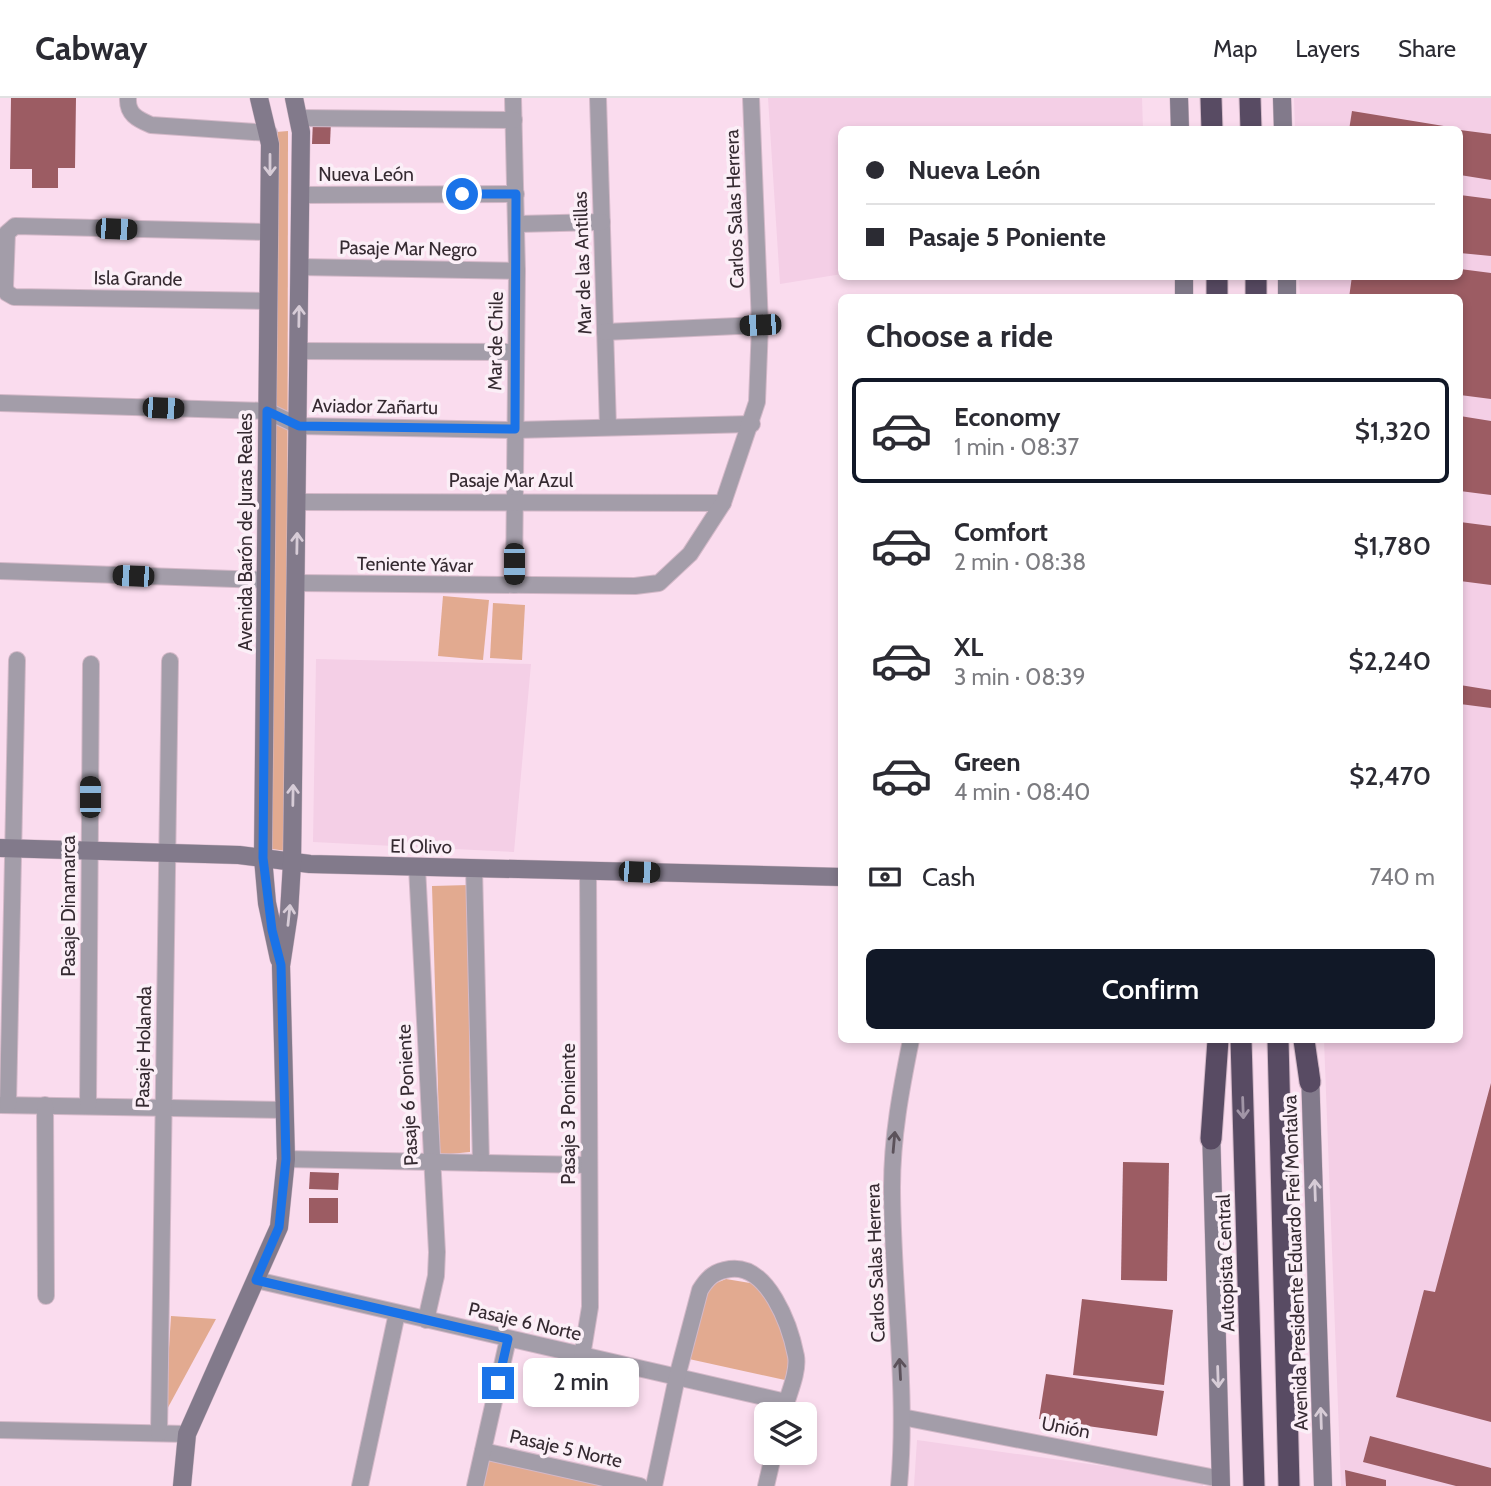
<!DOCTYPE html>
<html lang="en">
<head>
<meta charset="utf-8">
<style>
  body { margin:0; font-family:Cabin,sans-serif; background:#f7f7f7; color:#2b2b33; height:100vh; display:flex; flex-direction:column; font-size:26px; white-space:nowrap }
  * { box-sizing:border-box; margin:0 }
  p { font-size:23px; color:#7c7c81 }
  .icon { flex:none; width:38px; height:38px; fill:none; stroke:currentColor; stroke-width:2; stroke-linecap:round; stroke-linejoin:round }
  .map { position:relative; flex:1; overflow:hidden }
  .side { position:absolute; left:838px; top:196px; width:625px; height:749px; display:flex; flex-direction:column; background:#fff; border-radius:10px; box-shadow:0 4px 10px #0003 }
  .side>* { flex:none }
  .guide { position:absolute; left:838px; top:28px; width:625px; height:154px; border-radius:10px; box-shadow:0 4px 10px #0003; display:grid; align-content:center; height:154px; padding:0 28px; background:#fff }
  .controls { position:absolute; left:754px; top:1304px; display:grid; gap:14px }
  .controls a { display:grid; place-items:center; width:63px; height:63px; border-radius:10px; background:#fff; box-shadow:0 4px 10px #0003; font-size:35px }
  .end { position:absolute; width:32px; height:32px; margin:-16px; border:9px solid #1a73e8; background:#fff; box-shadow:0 0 0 4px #fff }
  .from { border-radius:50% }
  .bubble { position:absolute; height:49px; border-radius:10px; background:#fff; box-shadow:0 4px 10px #0003; font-size:23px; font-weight:600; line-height:49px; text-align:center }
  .car { position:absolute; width:21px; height:42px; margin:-21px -10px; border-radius:9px; box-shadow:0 0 5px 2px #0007; background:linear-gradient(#222 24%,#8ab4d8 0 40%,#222 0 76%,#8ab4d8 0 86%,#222 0) }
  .guide b { display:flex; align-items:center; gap:24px; height:66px; font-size:26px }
  .guide b+b { border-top:2px solid #e1e1e2 }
  .guide i { width:18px; height:18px; background:#2b2b33 }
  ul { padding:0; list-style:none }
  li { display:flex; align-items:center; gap:21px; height:105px; margin:0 14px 10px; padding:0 14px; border:4px solid transparent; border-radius:10px }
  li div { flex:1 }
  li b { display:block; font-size:26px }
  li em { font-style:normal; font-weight:600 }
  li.active { border-color:#111827 }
  li>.icon { width:63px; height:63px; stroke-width:1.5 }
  h2 { padding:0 28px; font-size:32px; line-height:84px }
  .pay { display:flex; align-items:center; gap:18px; height:77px; padding:0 28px; font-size:26px }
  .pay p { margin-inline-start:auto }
  .cta { display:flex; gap:14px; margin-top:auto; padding:14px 28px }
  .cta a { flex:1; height:80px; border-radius:10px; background:#111827; color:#fff; font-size:28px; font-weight:600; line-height:80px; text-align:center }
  header { display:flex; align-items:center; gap:42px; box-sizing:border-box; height:98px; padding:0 35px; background:#fff; border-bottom:2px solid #e1e1e2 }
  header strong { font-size:33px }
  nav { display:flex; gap:38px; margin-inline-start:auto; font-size:24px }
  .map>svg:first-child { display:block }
  .built { fill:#f4cfe6 }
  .green { fill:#e2aa90 }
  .building { fill:#9c5c63 }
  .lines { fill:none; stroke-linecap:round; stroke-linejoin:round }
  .street-casing { stroke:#d3b8c8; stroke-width:18 }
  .secondary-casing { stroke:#d3b8c8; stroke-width:19 }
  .highway-casing { stroke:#d3b8c8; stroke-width:23 }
  .street { stroke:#a39da9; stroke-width:16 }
  .secondary { stroke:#827a8b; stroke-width:18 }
  .highway { stroke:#584b63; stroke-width:21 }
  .oneway { stroke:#d7ccd7 }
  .oneway2 { stroke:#a195a6 }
  .oneway3 { stroke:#5c525b }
  .route { stroke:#1a73e8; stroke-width:9 }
  .labels { text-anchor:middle; stroke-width:7; stroke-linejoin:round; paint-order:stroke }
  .street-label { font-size:19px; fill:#352a31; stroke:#fbeff7 }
</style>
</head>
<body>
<header>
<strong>Cabway</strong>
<nav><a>Map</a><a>Layers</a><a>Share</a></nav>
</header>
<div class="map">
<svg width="1491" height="1388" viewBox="0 0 1491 1388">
  <rect width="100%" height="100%" fill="#fadcee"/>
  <!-- built -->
  <g class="built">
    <path d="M768,0H1142L1143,31L842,32V176L780,186Z"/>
    <path d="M1294,0H1491V1388H1341L1324,942H1460V200L1300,199L1299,179L1460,178V32L1295,31Z"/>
    <path d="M316,561L531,566L514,754L313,744Z"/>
    <path d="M917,1342L1203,1382V1388H914Z"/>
  </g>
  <!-- green -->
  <g class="green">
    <path d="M288,33L287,753L272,751L276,34Z"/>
    <path d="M443,498L489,502L483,562L438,558Z"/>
    <path d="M493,505L525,507L522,562L490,560Z"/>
    <path d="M469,787L470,1054L440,1057L432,788Z"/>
    <path d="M726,1181L756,1186L774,1206L791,1254L785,1282L689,1261L709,1188Z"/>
    <path d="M171,1218L216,1221L165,1315Z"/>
    <path d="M488,1361L607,1388H481Z"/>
  </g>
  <!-- building -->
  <g class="building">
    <path d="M11,0H76L75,70H58V90H32V71H10Z"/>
    <path d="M1352,13L1456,30V32H1349Z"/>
    <path d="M313,22L331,23L330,46H312Z"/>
    <path d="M1460,32L1491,36V82L1460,77Z"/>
    <path d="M1460,97L1491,101V158L1460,155Z"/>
    <path d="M1460,171L1491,175V301L1460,297V200H1349L1352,178H1460Z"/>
    <path d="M1460,318L1491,323V397L1460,393Z"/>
    <path d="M1460,424L1491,428V487L1460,483Z"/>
    <path d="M1460,587L1491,592V610L1460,606Z"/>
    <path d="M1491,985V1324L1396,1299L1424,1192L1435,1194Z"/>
    <path d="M1123,1064L1169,1065L1167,1183L1121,1182Z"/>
    <path d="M310,1074L339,1075L338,1092L309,1091Z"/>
    <rect x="309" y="1100" width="29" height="25"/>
    <path d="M1082,1201L1173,1212L1164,1287L1073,1277Z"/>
    <path d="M1046,1276L1164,1293L1157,1338L1039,1321Z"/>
    <path d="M1370,1338L1491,1370V1388H1456L1363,1364Z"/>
    <path d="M1345,1372L1386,1382V1388H1346Z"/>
  </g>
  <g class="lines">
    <!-- street casing -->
    <g class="street-casing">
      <g id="street">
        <path d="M128,0C127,16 137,21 151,27L269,35"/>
        <path d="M513,0L517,173L514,487"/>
        <path d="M598,0L608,329"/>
        <path d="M299,20L514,22"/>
        <path d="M300,97L516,96"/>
        <path d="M517,126L602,124"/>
        <path d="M299,169L517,173"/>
        <path d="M268,203L14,199L7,195L5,189L7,135L15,128L269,134"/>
        <path d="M605,234L760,227"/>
        <path d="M298,253L516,254"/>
        <path d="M0,305L267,313L299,328L515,332L752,326"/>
        <path d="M298,404L723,405"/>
        <path d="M0,473L266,482"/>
        <path d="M297,485L635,488L659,485L690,456L723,405L757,304L760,227L751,0"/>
        <path d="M417,769L437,1154L436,1178L426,1222"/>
        <path d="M474,770L481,1065"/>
        <path d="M0,1007L284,1012"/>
        <path d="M8,1007L17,562"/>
        <path d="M45,1007L46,1198"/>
        <path d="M88,1008L91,566"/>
        <path d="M286,1061L589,1067"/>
        <path d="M256,1182L786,1304"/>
        <path d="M582,1258L590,1209L588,773"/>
        <path d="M902,1319L1221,1381"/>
        <path d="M0,1332L187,1336"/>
        <path d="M159,1335L170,563"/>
        <path d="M483,1353L640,1388"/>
        <path d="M360,1388L397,1215"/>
        <path d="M475,1388L508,1241"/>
        <path d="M654,1388L677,1279L700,1192C708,1179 715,1173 730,1171C768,1166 790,1227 796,1258C799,1275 787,1299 783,1316"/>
        <path d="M766,1388L774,1354"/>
        <path d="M899,1388C908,1289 892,1189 892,1089C892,1039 901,991 911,942"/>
      </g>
    </g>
    <!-- secondary casing -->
    <g class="secondary-casing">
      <g id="secondary">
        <path d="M259,0L270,46L263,760L267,805L279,861"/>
        <path d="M1179,0L1180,32"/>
        <path d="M1282,0L1283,32"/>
        <path d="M1184,178V200"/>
        <path d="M1287,178V200"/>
        <path d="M0,750L239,757L310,766L842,779"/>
        <path d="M1310,972L1323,1388"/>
        <path d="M1211,1029L1221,1388"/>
        <path d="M182,1388L187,1336L279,1129L286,1061L281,868L289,815L292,765L301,34L294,0"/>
      </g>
    </g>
    <!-- highway casing -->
    <g class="highway-casing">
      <g id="highway">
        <path d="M1211,0L1212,32"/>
        <path d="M1250,0L1251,32"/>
        <path d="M1217,178V200"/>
        <path d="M1256,178V200"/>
        <path d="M1241,942L1254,1388"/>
        <path d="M1278,942L1289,1388"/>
        <path d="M1304,942L1310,984"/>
        <path d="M1211,1041L1218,942"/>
      </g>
    </g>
    <!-- street -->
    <use href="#street" class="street"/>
    <!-- secondary -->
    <use href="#secondary" class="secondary"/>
    <!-- highway -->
    <use href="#highway" class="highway"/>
  </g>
  <!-- one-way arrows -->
  <defs><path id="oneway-shaft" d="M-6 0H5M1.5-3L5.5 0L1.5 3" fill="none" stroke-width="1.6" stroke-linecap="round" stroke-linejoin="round" transform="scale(1.75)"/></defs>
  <g class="oneway">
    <use href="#oneway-shaft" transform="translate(270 67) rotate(90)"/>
    <use href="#oneway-shaft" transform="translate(299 218) rotate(-89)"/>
    <use href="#oneway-shaft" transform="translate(297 445) rotate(-89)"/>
    <use href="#oneway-shaft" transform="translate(293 697) rotate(-89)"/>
    <use href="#oneway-shaft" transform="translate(289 817) rotate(-84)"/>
    <use href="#oneway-shaft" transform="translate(1315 1092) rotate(-92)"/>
    <use href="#oneway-shaft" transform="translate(1218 1279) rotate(88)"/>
    <use href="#oneway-shaft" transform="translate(1321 1320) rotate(-92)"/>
  </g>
  <use class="oneway2" href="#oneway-shaft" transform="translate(1243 1010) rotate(88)"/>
  <g class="oneway3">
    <use href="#oneway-shaft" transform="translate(894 1044) rotate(-85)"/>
    <use href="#oneway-shaft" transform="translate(900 1271) rotate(-93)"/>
  </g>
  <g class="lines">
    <!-- route -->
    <path class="route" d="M462,96H516L515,331L299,328L267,313L263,760L272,832L281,867L286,1061L279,1129L256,1182L508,1241L498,1285"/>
  </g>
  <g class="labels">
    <!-- street labels -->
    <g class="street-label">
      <text x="366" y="83">Nueva León</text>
      <text transform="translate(734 111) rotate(-92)" y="7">Carlos Salas Herrera</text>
      <text transform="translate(408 150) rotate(1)" y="7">Pasaje Mar Negro</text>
      <text transform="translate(582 165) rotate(-92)" y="7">Mar de las Antillas</text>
      <text transform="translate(138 180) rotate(1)" y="7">Isla Grande</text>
      <text transform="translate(495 243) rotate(-89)" y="7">Mar de Chile</text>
      <text transform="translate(375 308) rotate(1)" y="7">Aviador Zañartu</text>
      <text x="511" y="389">Pasaje Mar Azul</text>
      <text transform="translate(245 434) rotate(-90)" y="7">Avenida Barón de Juras Reales</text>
      <text transform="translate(415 466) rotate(1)" y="7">Teniente Yávar</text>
      <text transform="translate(421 748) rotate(1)" y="7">El Olivo</text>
      <text transform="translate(68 808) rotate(-90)" y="7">Pasaje Dinamarca</text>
      <text transform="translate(143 949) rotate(-89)" y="7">Pasaje Holanda</text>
      <text transform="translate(407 997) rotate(-93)" y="7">Pasaje 6 Poniente</text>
      <text transform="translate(568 1016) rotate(-90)" y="7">Pasaje 3 Poniente</text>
      <text transform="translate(875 1165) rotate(-92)" y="7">Carlos Salas Herrera</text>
      <text transform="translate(1225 1165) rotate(-92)" y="7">Autopista Central</text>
      <text transform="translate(1295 1165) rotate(-92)" y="7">Avenida Presidente Eduardo Frei Montalva</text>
      <text transform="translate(525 1223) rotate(13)" y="7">Pasaje 6 Norte</text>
      <text transform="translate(1066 1329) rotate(11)" y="7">Unión</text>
      <text transform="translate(566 1350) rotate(13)" y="7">Pasaje 5 Norte</text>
    </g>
  </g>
</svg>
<div class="controls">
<a><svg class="icon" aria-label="layers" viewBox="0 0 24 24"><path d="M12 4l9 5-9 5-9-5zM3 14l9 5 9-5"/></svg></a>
</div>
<i class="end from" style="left:462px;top:96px"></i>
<i class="end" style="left:498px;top:1285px"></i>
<div class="bubble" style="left:523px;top:1260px;width:116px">2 min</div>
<i class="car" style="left:116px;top:131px;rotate:92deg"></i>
<i class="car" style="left:760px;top:227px;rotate:267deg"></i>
<i class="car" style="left:163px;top:310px;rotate:92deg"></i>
<i class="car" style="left:514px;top:466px;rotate:180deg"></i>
<i class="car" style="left:133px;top:478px;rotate:272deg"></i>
<i class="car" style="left:90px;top:699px;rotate:0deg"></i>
<i class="car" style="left:639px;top:774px;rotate:92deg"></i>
<div class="guide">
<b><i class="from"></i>Nueva León</b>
<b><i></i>Pasaje 5 Poniente</b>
</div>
<section class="side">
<h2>Choose a ride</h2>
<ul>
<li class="active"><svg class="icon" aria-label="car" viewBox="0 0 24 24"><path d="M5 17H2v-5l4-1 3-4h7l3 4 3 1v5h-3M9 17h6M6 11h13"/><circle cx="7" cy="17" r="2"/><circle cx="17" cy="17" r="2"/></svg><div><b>Economy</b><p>1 min · 08:37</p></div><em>$1,320</em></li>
<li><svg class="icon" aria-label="car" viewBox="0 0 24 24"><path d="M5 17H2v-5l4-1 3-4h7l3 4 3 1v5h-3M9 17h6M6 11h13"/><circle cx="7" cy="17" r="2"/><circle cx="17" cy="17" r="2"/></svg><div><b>Comfort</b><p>2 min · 08:38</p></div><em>$1,780</em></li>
<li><svg class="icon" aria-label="car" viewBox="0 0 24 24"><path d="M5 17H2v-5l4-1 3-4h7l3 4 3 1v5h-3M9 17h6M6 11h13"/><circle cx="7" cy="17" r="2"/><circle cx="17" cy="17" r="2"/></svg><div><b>XL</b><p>3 min · 08:39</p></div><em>$2,240</em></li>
<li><svg class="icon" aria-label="car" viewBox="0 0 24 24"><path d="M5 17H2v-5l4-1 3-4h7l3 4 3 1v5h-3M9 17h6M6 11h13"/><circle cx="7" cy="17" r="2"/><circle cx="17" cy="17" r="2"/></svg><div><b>Green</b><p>4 min · 08:40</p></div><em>$2,470</em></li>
</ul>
<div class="pay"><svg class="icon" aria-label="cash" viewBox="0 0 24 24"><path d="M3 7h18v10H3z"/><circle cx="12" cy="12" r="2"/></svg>Cash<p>740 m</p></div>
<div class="cta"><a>Confirm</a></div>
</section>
</div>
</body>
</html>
